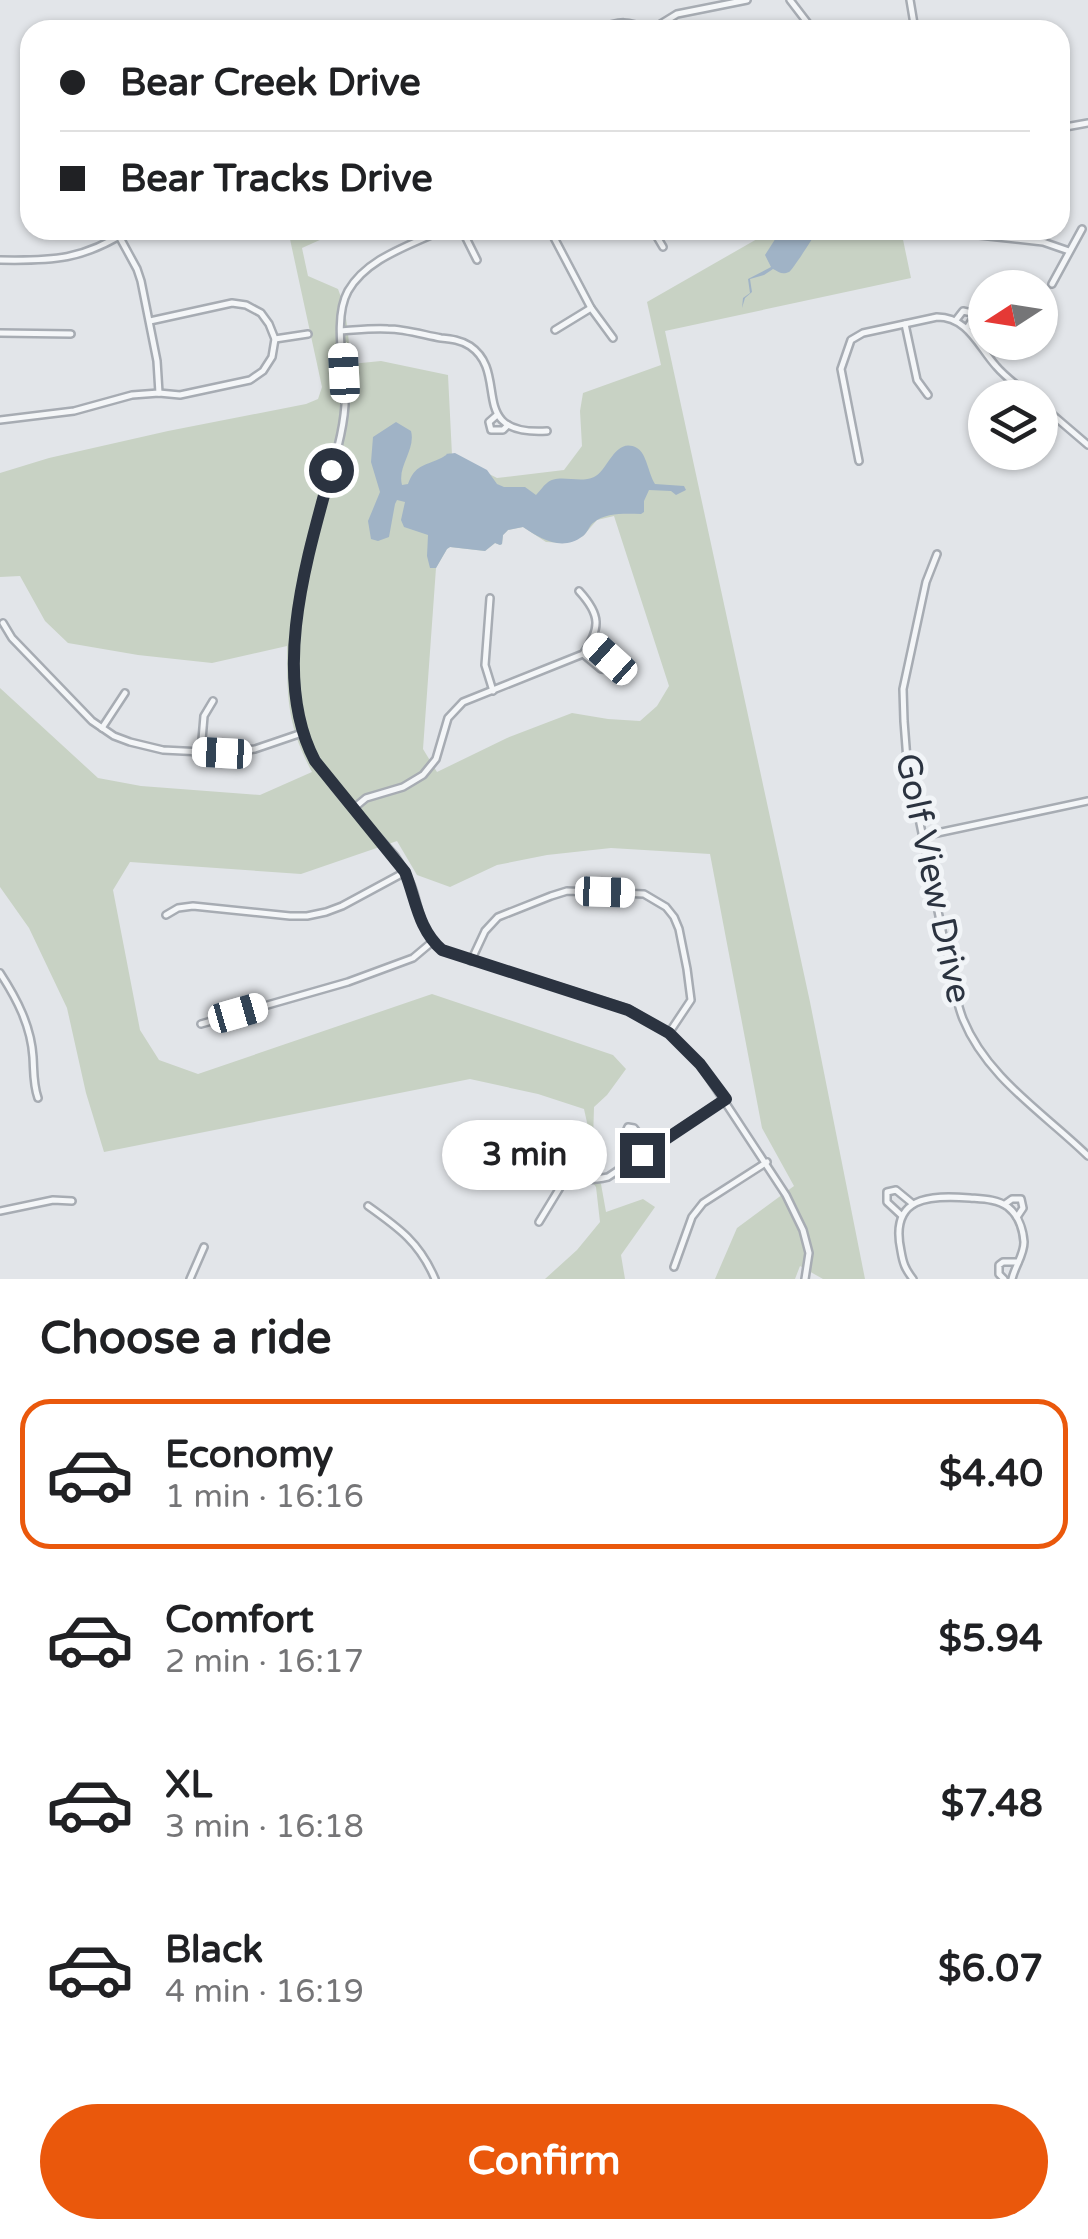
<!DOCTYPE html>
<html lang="en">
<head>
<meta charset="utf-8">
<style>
  body { margin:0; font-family:"Varela Round",sans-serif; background:#f2f2f2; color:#202124; height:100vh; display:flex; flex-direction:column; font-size:38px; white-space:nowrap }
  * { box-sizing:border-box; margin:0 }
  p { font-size:32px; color:#757577 }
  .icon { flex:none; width:55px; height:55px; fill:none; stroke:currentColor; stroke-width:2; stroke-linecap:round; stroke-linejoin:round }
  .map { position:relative; height:1279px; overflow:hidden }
  .drawer { display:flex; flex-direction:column; background:#fff; flex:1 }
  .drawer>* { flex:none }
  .hud { position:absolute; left:20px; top:20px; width:1050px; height:220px; border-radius:30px; box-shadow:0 2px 8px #0004; display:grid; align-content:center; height:220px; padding:0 40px; background:#fff }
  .needle { width:65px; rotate:258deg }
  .tools { position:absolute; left:968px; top:270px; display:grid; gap:20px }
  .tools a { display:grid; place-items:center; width:90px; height:90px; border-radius:50%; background:#fff; box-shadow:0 2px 8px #0004; font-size:50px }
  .end { position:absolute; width:45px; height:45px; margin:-22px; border:12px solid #2b3340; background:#fff; box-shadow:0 0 0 5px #fff }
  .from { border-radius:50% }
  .bubble { position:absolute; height:70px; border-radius:35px; background:#fff; box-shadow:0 2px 8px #0004; font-size:32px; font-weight:800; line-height:70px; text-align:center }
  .car { position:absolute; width:30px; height:60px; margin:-30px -15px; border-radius:12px; box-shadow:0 0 8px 2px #0007; background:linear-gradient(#fff 24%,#345 0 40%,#fff 0 76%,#345 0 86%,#fff 0) }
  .hud b { display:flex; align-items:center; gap:35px; height:95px; font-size:38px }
  .hud b+b { border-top:2px solid #e0e0e0 }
  .hud i { width:25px; height:25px; background:#202124 }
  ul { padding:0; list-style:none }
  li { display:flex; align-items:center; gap:30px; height:150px; margin:0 20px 15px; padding:0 20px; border:5px solid transparent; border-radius:30px }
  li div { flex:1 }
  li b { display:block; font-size:38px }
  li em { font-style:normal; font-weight:800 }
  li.selected { border-color:#ea580c }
  li>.icon { width:90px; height:90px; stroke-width:1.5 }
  h2 { padding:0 40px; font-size:45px; line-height:120px }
  .button { display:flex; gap:20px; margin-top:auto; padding:20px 40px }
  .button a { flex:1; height:115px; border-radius:60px; background:#ea580c; color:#fff; font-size:40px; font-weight:800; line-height:115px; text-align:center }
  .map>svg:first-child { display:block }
  .green { fill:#c8d2c4; fill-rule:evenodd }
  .water { fill:#a0b3c6 }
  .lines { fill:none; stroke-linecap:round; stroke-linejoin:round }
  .street-casing { stroke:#a7acb3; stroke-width:10 }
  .street { stroke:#f4f6f8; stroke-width:5 }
  .route { stroke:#2b3340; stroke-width:12 }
  .labels { text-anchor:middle; stroke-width:10; stroke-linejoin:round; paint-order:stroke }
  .street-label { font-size:35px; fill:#2b3340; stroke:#f1f4f7 }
</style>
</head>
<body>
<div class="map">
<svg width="1088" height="1279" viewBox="0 0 1088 1279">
  <rect width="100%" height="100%" fill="#e2e5e9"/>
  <!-- green -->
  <path class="green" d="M288,230H342L302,248L308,276L338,289C348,313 348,338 351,364L381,361L448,375L452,455L497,478L564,470L582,446L580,411L583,393L661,365L647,302L764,235L766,230H901L911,278L665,331L810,1002L865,1279H823L800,1266L795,1279H715L737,1228L794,1186L762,1128L710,854L611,848L547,855L497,865L450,887L417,875L397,841L301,874L130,862L113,890L140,1030L159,1060L198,1074L432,994L613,1055L626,1069L607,1095L594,1107L592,1175L601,1184L606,1212L643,1199L655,1207L621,1255L625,1279H545L577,1250L600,1222L596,1187L585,1173L588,1127L584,1109L538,1094L470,1079L104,1152L86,1093L67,1008L29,928L0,887V688L98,778L141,786L260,795L312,772C287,725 287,698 287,646L212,663L138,655L68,643L45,621L20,576L0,577V473L49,458L168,431L306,404L318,399L322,387ZM614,516L669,686L657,706L640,721L608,719L572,713L507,738L437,772L423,749L436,568L447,549L450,547L485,551L495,543L500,545L502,544L503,535L508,530L523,527L546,542L566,543L583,536L597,520Z"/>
  <!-- water -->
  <g class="water">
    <path d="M781,230H818C814,236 792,271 789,272C782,275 779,272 773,269L764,275L750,279L752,292L745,298L742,308L743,298L750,293L748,279L771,267L765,255Z"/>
    <path d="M396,422L411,431C416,450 397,466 402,485L408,484C415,465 424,466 439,459C455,451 438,455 455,453L487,470L497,484L504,487H525L536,495C540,491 543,486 547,483C558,473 579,484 594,477C608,471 615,436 637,448C647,454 648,473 655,484L684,486L686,490L676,495L671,491L649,490L644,501V512L641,514C626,514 606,512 593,523C589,526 588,532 583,536C562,552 541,539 523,527L508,530L503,535L502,544L500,545L495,543L485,551L450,547L447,549L436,568H430L427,556L428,535L404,527L401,520L405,502L397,500L395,504L389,537L378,541L371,539L368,521L380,492L371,462L373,437Z"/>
  </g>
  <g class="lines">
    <!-- street casing -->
    <g class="street-casing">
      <g id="street">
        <path d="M790,0L813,30"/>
        <path d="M910,0L915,30"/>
        <path d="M597,30C620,20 628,21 651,30L677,14L747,0"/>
        <path d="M1060,128L1088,123"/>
        <path d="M442,230C409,246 367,258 348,291C332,320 346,372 345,405C343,435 333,465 324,494C304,568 280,659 303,735C315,772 369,826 395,856C403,868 410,879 414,893C421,918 421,931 442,950L628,1009L669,1033L700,1064L786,1195L803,1230L809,1253L805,1279"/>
        <path d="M462,230L477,260"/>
        <path d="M550,230L591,308L613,338"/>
        <path d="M653,230L663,247"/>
        <path d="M961,230L979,235L1043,242L1069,251"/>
        <path d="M119,236L137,269L141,281L157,361L159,393"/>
        <path d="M0,260C53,261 83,260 129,230"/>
        <path d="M1052,284L1082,229"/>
        <path d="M956,320L963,311L972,313L974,317L967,328"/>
        <path d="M905,324L917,380L928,395"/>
        <path d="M555,330L591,308"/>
        <path d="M341,331C357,330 372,328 388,329C405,329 424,335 441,338C451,339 461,340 470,346C511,374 465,436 547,431"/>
        <path d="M0,333L71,334"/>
        <path d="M275,339L308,334"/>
        <path d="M1040,404L1088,445"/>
        <path d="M497,415L489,422L491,430H503L508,425"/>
        <path d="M0,420L74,411L132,395L159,393L180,395L250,380L263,371L272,357L275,339L269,324L261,313L246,305L232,303L150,321"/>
        <path d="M859,461L841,369L851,340L863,333L937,317C968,317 978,346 996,366C1006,378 1020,387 1032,398"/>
        <path d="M937,554L926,582L903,689L904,721L907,760L954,989C957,999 959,1009 963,1019C987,1078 1044,1113 1088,1156"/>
        <path d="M490,598L485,665L493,691"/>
        <path d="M3,623L12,638L92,721L114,736L130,742L163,750L223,753L255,749L302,733"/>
        <path d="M583,654L601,669L612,670V663L591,642"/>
        <path d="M102,728L125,693"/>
        <path d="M201,752L204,716L213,701"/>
        <path d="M354,808L366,798L403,787L423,775L436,759L448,718L463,702L583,654C601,628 601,615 579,591"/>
        <path d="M923,836L1088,801"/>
        <path d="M166,915L178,908L193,906L290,916H307L326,912L342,906L405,872"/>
        <path d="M471,961L485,931L498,917L551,896L567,891L644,894L666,907L674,917L679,929L687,969L691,1000L669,1033"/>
        <path d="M0,973C17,999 31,1026 33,1057C34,1072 33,1084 38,1098"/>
        <path d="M201,1024L348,982L413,958L432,942"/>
        <path d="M524,1141C565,1157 555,1189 608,1177L725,1099"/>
        <path d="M635,1159L624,1136L628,1127L634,1128L650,1149"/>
        <path d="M1005,1204L1012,1199H1021L1023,1208L1017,1217"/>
        <path d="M368,1206C399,1228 420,1243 435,1279"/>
        <path d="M0,1211L53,1200L72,1201"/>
        <path d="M901,1215L887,1202V1192L896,1190L913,1204"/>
        <path d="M539,1222L567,1176"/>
        <path d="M674,1267L692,1217L703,1203L767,1162"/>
        <path d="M190,1279L204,1247"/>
        <path d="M913,1279C905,1269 903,1263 901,1251C889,1196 930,1195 970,1198C983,1199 997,1199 1008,1207C1018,1215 1023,1229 1024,1242C1024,1255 1015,1266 1012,1279"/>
        <path d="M1004,1279L999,1274V1265L1003,1262H1018"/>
      </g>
    </g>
    <!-- street -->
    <use href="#street" class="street"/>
  </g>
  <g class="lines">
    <!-- route -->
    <path class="route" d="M331,470C307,558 270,675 315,761L405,872C416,900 418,929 442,950L628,1010L669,1033L700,1064L726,1099L642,1155"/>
  </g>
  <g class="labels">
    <!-- street labels -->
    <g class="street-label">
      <text transform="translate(934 878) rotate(78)" y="12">Golf View Drive</text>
    </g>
  </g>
</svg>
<div class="tools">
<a><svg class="needle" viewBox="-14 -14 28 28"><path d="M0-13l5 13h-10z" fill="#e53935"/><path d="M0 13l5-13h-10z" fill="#757577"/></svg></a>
<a><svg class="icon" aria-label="layers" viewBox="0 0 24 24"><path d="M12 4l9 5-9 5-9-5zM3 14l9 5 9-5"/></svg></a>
</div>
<i class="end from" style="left:331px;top:470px"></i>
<i class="end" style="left:642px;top:1155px"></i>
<div class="bubble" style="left:442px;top:1120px;width:165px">3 min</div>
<i class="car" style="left:344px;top:373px;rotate:357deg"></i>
<i class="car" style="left:610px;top:659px;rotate:312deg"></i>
<i class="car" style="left:222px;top:753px;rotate:273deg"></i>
<i class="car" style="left:605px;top:892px;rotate:92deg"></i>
<i class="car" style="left:238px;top:1013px;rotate:74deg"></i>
<div class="hud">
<b><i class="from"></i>Bear Creek Drive</b>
<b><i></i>Bear Tracks Drive</b>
</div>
</div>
<section class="drawer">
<h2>Choose a ride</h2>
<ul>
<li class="selected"><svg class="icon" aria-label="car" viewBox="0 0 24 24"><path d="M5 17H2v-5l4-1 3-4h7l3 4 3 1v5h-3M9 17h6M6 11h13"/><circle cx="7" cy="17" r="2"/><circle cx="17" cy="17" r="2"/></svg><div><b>Economy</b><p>1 min · 16:16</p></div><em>$4.40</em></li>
<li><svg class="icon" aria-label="car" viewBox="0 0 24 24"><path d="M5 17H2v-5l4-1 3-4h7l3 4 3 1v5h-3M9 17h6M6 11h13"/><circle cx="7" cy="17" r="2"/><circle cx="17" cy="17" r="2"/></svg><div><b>Comfort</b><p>2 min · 16:17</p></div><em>$5.94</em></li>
<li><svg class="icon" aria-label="car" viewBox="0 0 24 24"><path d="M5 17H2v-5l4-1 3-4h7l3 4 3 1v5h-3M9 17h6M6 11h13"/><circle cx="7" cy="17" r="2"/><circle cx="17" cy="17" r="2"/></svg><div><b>XL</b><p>3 min · 16:18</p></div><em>$7.48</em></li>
<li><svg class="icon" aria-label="car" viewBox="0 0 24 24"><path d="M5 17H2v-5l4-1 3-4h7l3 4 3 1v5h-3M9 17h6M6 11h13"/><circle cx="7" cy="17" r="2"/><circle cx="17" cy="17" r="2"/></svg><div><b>Black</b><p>4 min · 16:19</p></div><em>$6.07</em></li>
</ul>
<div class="button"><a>Confirm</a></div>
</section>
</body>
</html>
